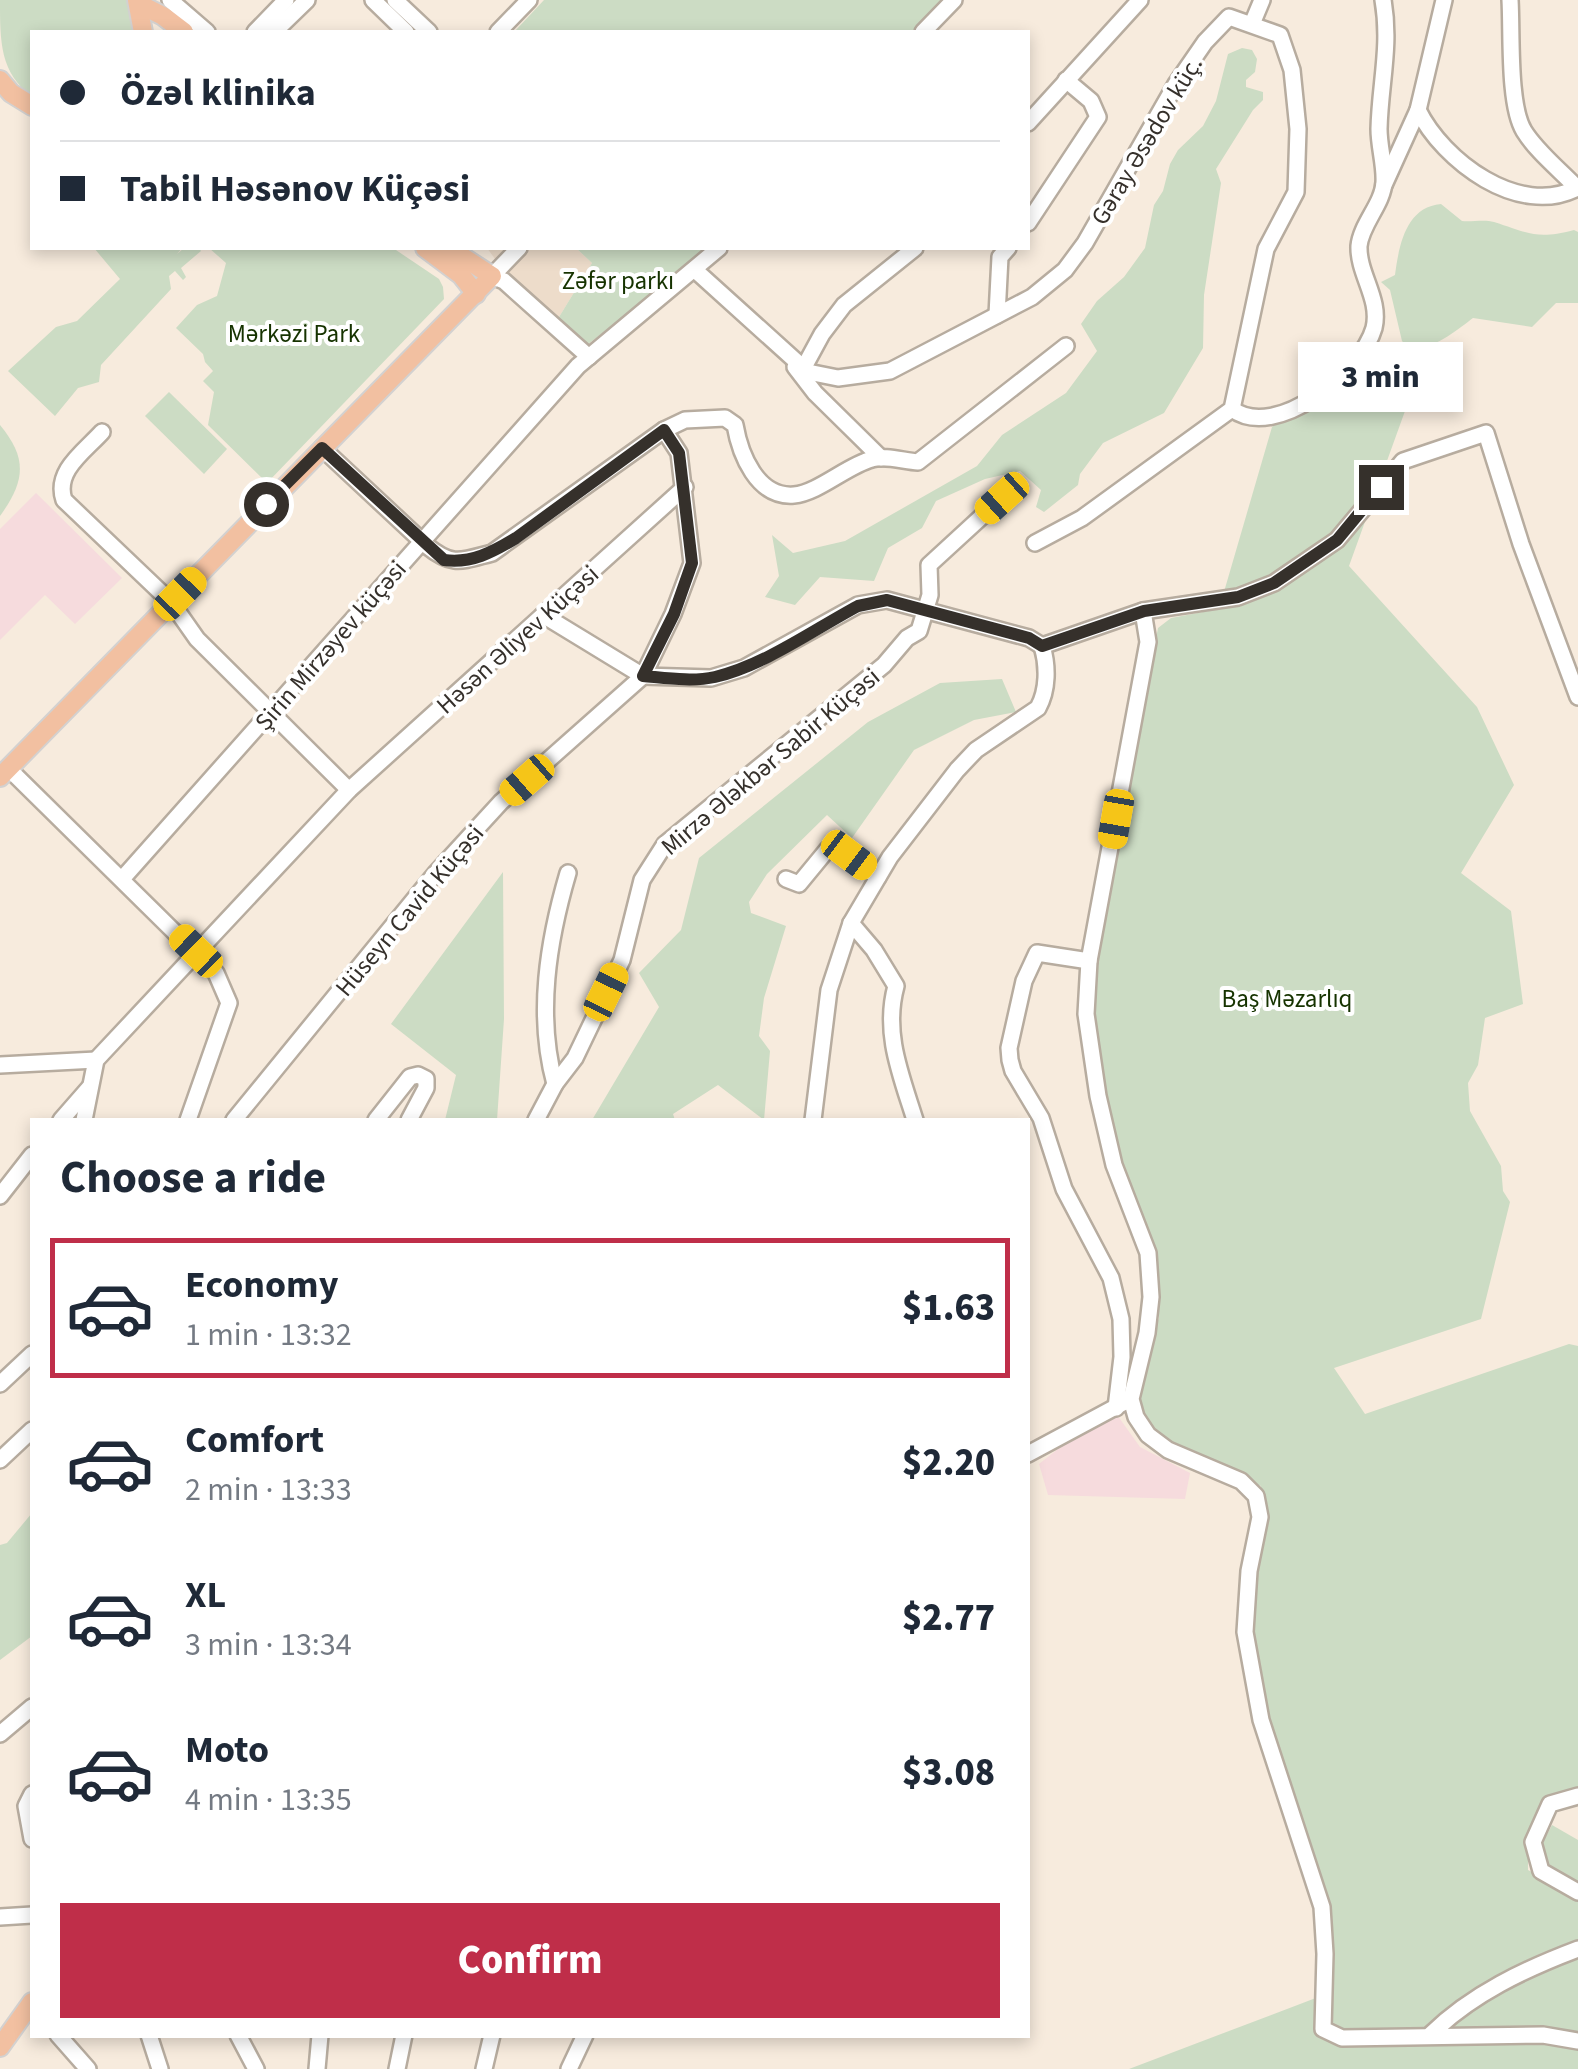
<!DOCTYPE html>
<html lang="en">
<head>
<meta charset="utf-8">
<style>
  body { margin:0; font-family:"Source Sans 3",sans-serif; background:#f6f6f7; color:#1f2937; height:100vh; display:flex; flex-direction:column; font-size:38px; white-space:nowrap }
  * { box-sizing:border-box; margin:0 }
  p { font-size:32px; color:#747a83 }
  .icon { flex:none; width:55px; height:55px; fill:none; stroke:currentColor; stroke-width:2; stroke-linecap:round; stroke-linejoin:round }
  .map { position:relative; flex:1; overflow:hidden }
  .sheet { position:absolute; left:30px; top:1118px; width:1000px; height:920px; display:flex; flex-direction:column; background:#fff; border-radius:0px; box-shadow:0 5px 15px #0003 }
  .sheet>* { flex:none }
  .top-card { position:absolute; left:30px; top:30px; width:1000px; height:220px; border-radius:0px; box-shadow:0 5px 15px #0003; display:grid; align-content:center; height:220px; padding:0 30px; background:#fff }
  .end { position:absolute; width:45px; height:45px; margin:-22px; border:12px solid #35302b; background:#fff; box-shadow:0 0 0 5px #fff }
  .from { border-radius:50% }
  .bubble { position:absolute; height:70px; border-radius:0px; background:#fff; box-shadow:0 5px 15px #0003; font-size:32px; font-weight:800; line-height:70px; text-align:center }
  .car { position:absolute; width:30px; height:60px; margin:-30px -15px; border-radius:12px; box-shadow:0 0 8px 2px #0007; background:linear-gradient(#f5c518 24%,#345 0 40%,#f5c518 0 76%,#345 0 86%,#f5c518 0) }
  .top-card b { display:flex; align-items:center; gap:35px; height:95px; font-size:38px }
  .top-card b+b { border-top:2px solid #e0e1e3 }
  .top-card i { width:25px; height:25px; background:#1f2937 }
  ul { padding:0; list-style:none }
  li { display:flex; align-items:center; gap:30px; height:140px; margin:0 20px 15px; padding:0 10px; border:5px solid transparent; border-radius:0px }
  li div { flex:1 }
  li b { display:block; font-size:38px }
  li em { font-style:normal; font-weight:800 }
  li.selected { border-color:#bf2e49 }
  li>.icon { width:90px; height:90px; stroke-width:1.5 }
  h2 { padding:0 30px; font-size:45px; line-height:120px }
  .button { display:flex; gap:20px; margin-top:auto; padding:20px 30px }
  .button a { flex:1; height:115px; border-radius:0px; background:#bf2e49; color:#fff; font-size:40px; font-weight:800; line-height:115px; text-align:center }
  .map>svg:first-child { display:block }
  .built { fill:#eddcca }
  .industrial { fill:#f6dbdd }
  .green { fill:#ccdcc4 }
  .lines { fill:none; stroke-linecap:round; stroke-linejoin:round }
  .minor-casing { stroke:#b7ac9f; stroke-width:20 }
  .major-casing { stroke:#d3d1d0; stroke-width:22 }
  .minor { stroke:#fff; stroke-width:15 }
  .major { stroke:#f2c0a1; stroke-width:18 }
  .route { stroke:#35302b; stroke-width:12 }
  .labels { text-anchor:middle; stroke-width:8; stroke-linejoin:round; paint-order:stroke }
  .street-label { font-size:25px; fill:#35302b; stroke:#fff }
  .park-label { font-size:25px; fill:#163300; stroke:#fff }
</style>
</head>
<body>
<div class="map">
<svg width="1578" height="2069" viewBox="0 0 1578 2069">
  <rect width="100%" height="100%" fill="#f7ebdd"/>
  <!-- built -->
  <path class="built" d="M487,248H576L592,263L556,322L509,278Z"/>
  <!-- industrial -->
  <g class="industrial">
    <path d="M36,493L122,578L75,624L45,595L0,640V529Z"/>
    <path d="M1115,1412L1140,1447L1190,1473L1185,1499L1048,1495L1039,1464L1086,1427Z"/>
  </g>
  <!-- green -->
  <g class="green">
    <path d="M0,0H129L136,32H32V96C0,73 0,42 0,0Z"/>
    <path d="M544,0H944L914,32H514Z"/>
    <path d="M1242,48L1252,50L1257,59L1255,72L1246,80V87L1263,92V100L1253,110L1216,169L1221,183L1204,295L1203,348L1164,413L1103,443L1080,474L1078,485L1044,512L1036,507L1041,490L1020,471L985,479L936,501L922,528L888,548L874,581L820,577L795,605L765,597L779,576L772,535L793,553L845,541L977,466L1002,435L1066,393L1097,351L1081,324L1097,301L1124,277L1145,248L1154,205L1163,191L1170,164L1178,150L1203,126L1216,101L1228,54Z"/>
    <path d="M1441,204L1462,221C1472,222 1485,219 1494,222C1529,233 1536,240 1574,230L1578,232V303H1556L1532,327L1473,318C1457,330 1419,362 1402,341L1390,290L1381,282L1395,275C1399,245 1406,207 1441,204Z"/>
    <path d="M94,248H182L177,254L184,248H199L201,251L181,268L186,277L183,280L175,271L169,276L171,289L101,365L99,382L78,388L55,416L8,371L56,327L77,321L120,279Z"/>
    <path d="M209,248H393L439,279L443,287L444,299L267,483L208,425L214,392L203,381L213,371L205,362L203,354L176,328L197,305L217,296L226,263Z"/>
    <path d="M576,248H712L583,348L556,322L592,263Z"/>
    <path d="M1381,347L1422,364L1349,566L1477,707L1514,785L1461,873L1511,911L1523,1004L1485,1018L1478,1065L1468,1083L1470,1111L1501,1166L1503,1191L1510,1202L1481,1319L1334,1368L1365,1414L1569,1344L1578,1346V1791C1525,1804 1530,1821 1528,1870L1578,1897V2069H1129L1321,1996L1328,1938L1286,1819L1244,1611L1261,1486L1200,1465L1158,1445L1135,1406L1146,1352L1159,1318L1152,1259L1117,1163L1088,1024L1091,969L1158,628L1171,618L1219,609L1272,427Z"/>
    <path d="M169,392L227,449L204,474L145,416Z"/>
    <path d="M0,425C28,459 25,481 0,516Z"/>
    <path d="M1002,679L1016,712L974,720L914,750L852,838L827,815L767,874L749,902L751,913L786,926L764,998L759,1036L770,1051L764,1120L718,1085L673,1114L675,1120H592L659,1007L639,973L681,930L699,858L868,722L940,683Z"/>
    <path d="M503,872L504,1019L497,1120H445L456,1075L391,1024Z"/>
    <path d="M32,1513V1636L0,1660V1545L7,1543Z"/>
    <path d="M1552,1825L1578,1840V1886L1549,1873L1537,1853Z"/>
  </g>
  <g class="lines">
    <!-- minor casing -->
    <g class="minor-casing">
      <g id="minor">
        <path d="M170,0L207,32"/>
        <path d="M373,0L406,32"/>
        <path d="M395,0L429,32"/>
        <path d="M1252,24L1262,0"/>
        <path d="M255,32L286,0"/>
        <path d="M274,32L307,0"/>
        <path d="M498,32L529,0"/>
        <path d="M923,32L954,0"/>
        <path d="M1418,110C1443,161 1519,218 1577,188C1560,170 1537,152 1524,131C1508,105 1512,32 1510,0"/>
        <path d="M1028,123L1140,0"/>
        <path d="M1384,185L1418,110L1444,0"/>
        <path d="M1028,223L1098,117L1091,101L1066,80"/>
        <path d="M519,248L492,276L504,281L589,357"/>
        <path d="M695,270L808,372L838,378L890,371L1032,297L1065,270L1085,243L1176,84L1205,42L1229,17L1280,35L1292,70L1298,129L1296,192L1266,249L1232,409L1082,518L1035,543"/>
        <path d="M997,315L1000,257L1008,248"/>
        <path d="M795,367L815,393L881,458"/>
        <path d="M803,369L822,334L844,305L915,248"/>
        <path d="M1232,409C1276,442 1362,371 1374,328C1381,299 1358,274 1359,246C1361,224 1383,204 1384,182C1385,165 1379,147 1379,129C1380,84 1391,46 1383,0"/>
        <path d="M102,432C85,451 54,471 64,500L171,602L197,639L349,790"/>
        <path d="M322,448L427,546C453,567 461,561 492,553L664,430L685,420L725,418L735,425C740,454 757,498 794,495C818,493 848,465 872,459C884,455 904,461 918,462L1066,346"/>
        <path d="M1143,611L1148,642L1089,961L1086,1014L1098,1096L1114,1165L1148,1253L1151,1297L1147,1333L1131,1399L1136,1417L1148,1435L1168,1450L1241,1481L1256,1496L1260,1517L1249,1571L1245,1632L1261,1720L1322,1907L1325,1954L1323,2029L1342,2038L1543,2035L1578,2041"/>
        <path d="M543,615L643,676L711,678L744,668L858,605L887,600L1029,638L1042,646L1143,611L1238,597L1274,583L1337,540L1403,461L1486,433L1521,544L1578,697"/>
        <path d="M9,769L216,973L229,1003L188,1120"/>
        <path d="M122,879L578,366L719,248"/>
        <path d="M786,879L799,884L827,850L834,846L878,877"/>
        <path d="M851,923L874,950L896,986C883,1033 901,1075 915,1120"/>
        <path d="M1089,961L1037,953L1024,981L1009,1048L1010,1060L1013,1071L1041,1118L1064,1189L1111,1278L1121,1319L1122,1357L1116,1408"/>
        <path d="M0,1065L96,1060"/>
        <path d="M555,1084C536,1015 548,941 568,873"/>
        <path d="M61,1120L89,1088"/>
        <path d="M84,1120L96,1060L349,790L685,487"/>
        <path d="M234,1120L435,874L501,802L643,676L673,614L692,563L679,453L664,430"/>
        <path d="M376,1120L410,1077L418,1075L426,1079V1088L409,1120"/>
        <path d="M536,1120L555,1084L575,1058L622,960L642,880L665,844L884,665L907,638L919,631L930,595L929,565L1002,498"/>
        <path d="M813,1120L829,990L851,923L890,857L957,770L976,750L1038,708C1048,690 1048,666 1042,646"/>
        <path d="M0,1196L32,1155"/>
        <path d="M0,1384L32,1354"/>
        <path d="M1028,1454L1123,1403"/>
        <path d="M0,1460L32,1430"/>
        <path d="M0,1734L32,1707"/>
        <path d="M32,1794L26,1806L32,1839"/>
        <path d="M1578,1796L1550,1804L1533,1842L1541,1871L1578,1892"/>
        <path d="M0,1917L32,1915"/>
        <path d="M1431,2034C1472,1994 1525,1969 1578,1949"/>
        <path d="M58,2035L88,2069"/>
        <path d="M149,2035L160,2069"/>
        <path d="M238,2035L256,2069"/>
        <path d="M317,2069L320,2035"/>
        <path d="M397,2069L404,2035"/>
        <path d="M484,2069L492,2035"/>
        <path d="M569,2069L585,2035"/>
      </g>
    </g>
    <!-- major casing -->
    <g class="major-casing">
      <g id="major">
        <path d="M137,0L143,32"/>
        <path d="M139,4L163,16L184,32"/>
        <path d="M0,80L11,93L32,106"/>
        <path d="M425,248L461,275L476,294"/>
        <path d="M0,777L492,276L449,248"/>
        <path d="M0,2047L32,2002"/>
      </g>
    </g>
    <!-- minor -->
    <use href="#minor" class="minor"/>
    <!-- major -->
    <use href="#major" class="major"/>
  </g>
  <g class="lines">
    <!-- route -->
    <path class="route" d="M266,504L322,448L444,560C471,564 493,552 516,538L664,430L679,453L692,563L674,614L643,676C666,678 692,682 715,677C765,665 813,630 858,606L887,600L1029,638L1042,646L1144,611L1238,597L1274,583L1337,540L1381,487"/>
  </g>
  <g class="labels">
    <!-- street labels -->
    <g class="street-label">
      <text transform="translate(1146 140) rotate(-59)" y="9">Gəray Əsədov küç.</text>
      <text transform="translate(517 639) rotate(-42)" y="9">Həsən Əliyev Küçəsi</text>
      <text transform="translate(330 645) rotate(-49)" y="9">Şirin Mirzəyev küçəsi</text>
      <text transform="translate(770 761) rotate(-40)" y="9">Mirzə Ələkbər Sabir Küçəsi</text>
      <text transform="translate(409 910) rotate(-50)" y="9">Hüseyn Cavid Küçəsi</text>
    </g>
    <!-- park labels -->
    <g class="park-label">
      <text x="618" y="289">Zəfər parkı</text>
      <text x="294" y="342">Mərkəzi Park</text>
      <text x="1287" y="1007">Baş Məzarlıq</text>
    </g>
  </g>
</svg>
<i class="end from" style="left:266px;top:504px"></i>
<i class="end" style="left:1381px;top:487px"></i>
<div class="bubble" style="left:1298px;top:342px;width:165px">3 min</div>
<i class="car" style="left:1002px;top:498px;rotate:228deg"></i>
<i class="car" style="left:180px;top:594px;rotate:44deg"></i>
<i class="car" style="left:527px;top:780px;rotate:229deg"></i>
<i class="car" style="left:1116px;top:819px;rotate:190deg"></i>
<i class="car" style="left:849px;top:855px;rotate:127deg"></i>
<i class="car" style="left:196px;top:951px;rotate:314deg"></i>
<i class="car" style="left:606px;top:992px;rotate:26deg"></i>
<div class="top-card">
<b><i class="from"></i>Özəl klinika</b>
<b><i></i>Tabil Həsənov Küçəsi</b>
</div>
<section class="sheet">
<h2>Choose a ride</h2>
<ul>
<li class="selected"><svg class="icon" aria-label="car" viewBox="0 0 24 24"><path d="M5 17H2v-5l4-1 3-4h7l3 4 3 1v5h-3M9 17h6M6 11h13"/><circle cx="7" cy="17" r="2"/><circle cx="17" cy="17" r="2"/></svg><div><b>Economy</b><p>1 min · 13:32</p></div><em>$1.63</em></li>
<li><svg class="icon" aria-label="car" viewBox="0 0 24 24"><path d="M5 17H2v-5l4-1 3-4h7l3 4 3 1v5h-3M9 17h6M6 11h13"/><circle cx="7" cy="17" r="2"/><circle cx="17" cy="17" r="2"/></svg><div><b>Comfort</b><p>2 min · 13:33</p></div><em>$2.20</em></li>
<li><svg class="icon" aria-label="car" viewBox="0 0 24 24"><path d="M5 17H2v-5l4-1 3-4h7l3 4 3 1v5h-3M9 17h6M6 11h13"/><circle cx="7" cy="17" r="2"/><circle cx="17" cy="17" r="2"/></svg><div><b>XL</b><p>3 min · 13:34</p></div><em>$2.77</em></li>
<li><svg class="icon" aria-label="car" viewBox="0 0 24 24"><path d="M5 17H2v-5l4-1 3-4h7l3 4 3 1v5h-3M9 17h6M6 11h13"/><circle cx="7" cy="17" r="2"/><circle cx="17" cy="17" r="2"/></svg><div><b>Moto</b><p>4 min · 13:35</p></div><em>$3.08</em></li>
</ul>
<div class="button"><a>Confirm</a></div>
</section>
</div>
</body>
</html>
